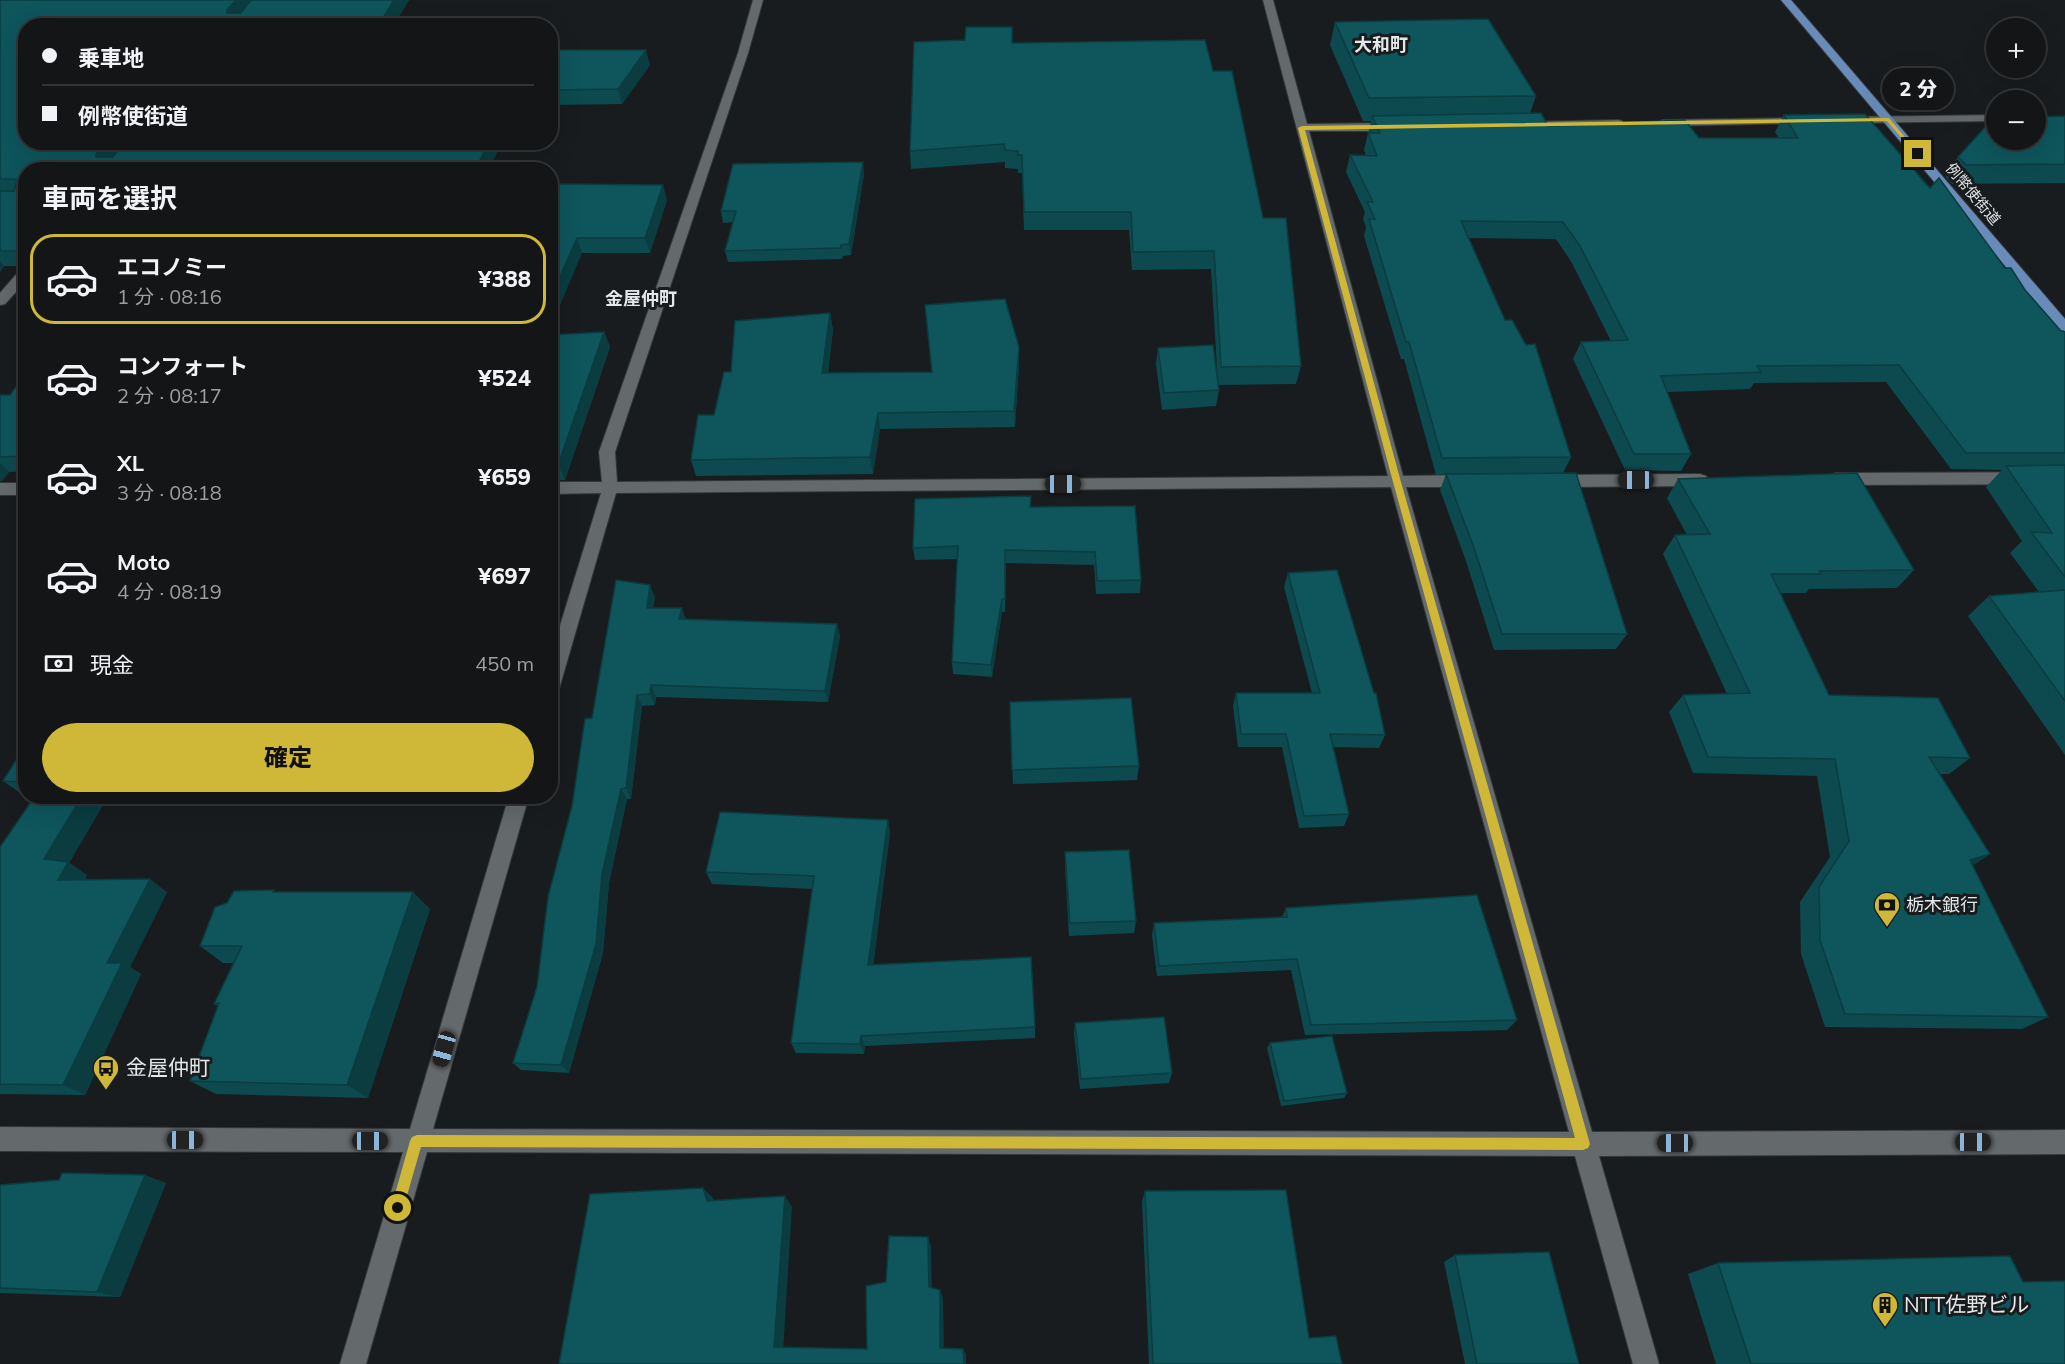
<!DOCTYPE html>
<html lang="ja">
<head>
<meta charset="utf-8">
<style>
  body { margin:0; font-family:Mulish,"Noto Sans JP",sans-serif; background:#202223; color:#f1f3f6; height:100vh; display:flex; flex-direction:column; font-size:22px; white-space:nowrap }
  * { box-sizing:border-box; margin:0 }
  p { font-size:20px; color:#9d9fa1 }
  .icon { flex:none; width:33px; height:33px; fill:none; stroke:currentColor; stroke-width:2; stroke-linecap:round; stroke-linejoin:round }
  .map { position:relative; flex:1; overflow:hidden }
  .drawer { position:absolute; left:18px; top:162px; width:540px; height:642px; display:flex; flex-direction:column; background:#131516; border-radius:24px; box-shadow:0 6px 24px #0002,0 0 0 2px #323435 }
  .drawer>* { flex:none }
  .hud { position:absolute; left:18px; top:18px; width:540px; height:132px; border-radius:24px; box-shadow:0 6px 24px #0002,0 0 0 2px #323435; display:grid; align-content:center; height:132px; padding:0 24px; background:#131516 }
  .controls { position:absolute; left:1986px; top:18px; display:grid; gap:12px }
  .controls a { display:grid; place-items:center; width:60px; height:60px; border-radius:50%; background:#131516; box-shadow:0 6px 24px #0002,0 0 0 2px #323435; font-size:30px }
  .end { position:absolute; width:27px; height:27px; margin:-14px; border:8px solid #cfb837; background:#111; box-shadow:0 0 0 3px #111 }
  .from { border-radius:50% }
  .bubble { position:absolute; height:42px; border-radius:21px; background:#131516; box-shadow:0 6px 24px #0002,0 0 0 2px #323435; font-size:20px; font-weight:800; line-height:42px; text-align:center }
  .car { position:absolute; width:18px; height:36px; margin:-18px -9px; border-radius:8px; box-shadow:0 0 4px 2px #0007; background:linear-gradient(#222 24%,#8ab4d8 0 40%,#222 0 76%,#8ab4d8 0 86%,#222 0) }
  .hud b { display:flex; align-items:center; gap:21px; height:57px; font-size:22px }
  .hud b+b { border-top:2px solid #323435 }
  .hud i { width:15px; height:15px; background:#f1f3f6 }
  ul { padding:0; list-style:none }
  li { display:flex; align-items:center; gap:18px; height:90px; margin:0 12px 9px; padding:0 12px; border:3px solid transparent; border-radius:24px }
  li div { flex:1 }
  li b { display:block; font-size:22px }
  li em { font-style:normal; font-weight:800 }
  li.on { border-color:#cfb837 }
  li>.icon { width:54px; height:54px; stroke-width:1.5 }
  h2 { padding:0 24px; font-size:27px; line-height:72px }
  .pay { display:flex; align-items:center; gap:15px; height:66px; padding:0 24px; font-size:22px }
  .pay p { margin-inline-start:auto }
  .button { display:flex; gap:12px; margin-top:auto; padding:12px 24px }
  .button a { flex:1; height:69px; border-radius:36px; background:#cfb837; color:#111; font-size:24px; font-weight:800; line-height:69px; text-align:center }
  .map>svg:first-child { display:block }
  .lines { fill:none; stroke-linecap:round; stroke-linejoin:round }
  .minor-casing { stroke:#363839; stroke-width:2 }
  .major-casing { stroke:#363839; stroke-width:2 }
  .minor { fill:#64696b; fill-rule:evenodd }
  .major { fill:#688bba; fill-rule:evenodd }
  .wall { fill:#0c4a4f }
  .shaded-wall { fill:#0a3c40 }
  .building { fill:#0e565c; stroke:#0a3c40; stroke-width:1.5 }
  .route { fill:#cfb837 }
  .labels { text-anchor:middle; stroke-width:6; stroke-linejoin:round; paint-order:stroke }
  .far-street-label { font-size:15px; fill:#e4e7e8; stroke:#191c1e }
  .far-quarter-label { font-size:18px; font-weight:bold; fill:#e4e7e8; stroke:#191c1e }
  .poi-label { font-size:18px; fill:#e4e7e8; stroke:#191c1e; text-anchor:start }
  .near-poi-label { font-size:21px; fill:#e4e7e8; stroke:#191c1e; text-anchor:start }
</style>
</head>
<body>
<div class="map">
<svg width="2065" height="1364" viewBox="0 0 2065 1364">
  <rect width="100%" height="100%" fill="#191c1e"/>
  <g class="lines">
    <!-- minor casing -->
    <g class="minor-casing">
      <g id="minor">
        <path d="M753,0H763L748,53L615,452L617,482L1388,476L1263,0H1273L1307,124L1393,123L1399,127L1393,131H1309L1403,476L1466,475L1472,477L1474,481L1472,485L1466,487H1406L1592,1132L2065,1130V1154L1599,1156L1659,1364H1633L1575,1156L427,1152L366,1364H340L403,1152L0,1151V1127L410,1129L509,796H529L433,1129L1569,1132L1391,487L616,493L559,689L556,694L550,696V658L601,493L550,494V482H602L599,452L738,53Z"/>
        <path d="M1996,115V121L1846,123L1840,120L1846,117Z"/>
        <path d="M1804,118L1810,121L1808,123L1663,126L1657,123L1663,120Z"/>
        <path d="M1618,120L1622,121V125L1525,128L1519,125L1525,122Z"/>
        <path d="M26,268V281L5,304L0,305V293L21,269Z"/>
        <path d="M2065,472V484L1836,485L1830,483L1828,479L1830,475L1836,473Z"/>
        <path d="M1700,474L1706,476L1708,480L1706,484L1700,486L1554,487L1548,485L1546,481L1548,477L1554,475Z"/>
        <rect x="0" y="483" width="26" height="12"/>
      </g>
    </g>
    <!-- major casing -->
    <g class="major-casing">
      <path id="major" d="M1781,0H1791L2065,319V332L2060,331Z"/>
    </g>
    <!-- minor -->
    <use href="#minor" class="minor"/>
    <!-- major -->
    <use href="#major" class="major"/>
  </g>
  <!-- wall -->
  <g class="wall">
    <path d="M0,0H409L393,26H26V266H4L0,272Z"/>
    <path d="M1335,22L1536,96L1530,113L1548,126L1699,138H1779L1775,132L1784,115L1930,188L2005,268L2061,331L2065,332V755L1968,616L1989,596L2039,592L2010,553L2022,541L1986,487L2002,470L1951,469L1886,382L1754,383L1750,389L1667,392L1691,454L1681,471L1625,470L1573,359L1581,342L1611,341L1572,263L1556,239L1469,238L1505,320L1571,457L1563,473L1627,634L1616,649L1494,650L1466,561L1440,490L1446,474L1436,475L1404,359H1401L1364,236L1366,227L1363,219L1365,212L1346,172L1350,155L1366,156L1364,150L1371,121H1363L1330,45Z"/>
    <path d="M1012,43L1213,71L1263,218L1301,366L1296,384L1218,385L1211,269L1132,270L1129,230H1024L1022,173H1018V169L1005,168V162L911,169L910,151Z"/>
    <path d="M550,50L650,65L622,104L550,105Z"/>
    <path d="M2065,116V183L1952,184L1945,176L1958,157Z"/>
    <path d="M864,174L851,255L843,256L842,259L728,262L725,251L733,222L723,223L721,211Z"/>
    <path d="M550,184L667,200L650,253H582Z"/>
    <path d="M830,313L833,330L828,373L932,372L1019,347V364L1015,427L880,429L873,474L696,476L691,460L714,415Z"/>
    <path d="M604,332L610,347L565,480H550V335Z"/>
    <path d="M1158,348L1219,390L1216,406L1162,410L1156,364Z"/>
    <path d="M26,373V471L9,472L2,481H0V395H10Z"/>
    <path d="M1678,479L1914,570L1897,588L1809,589L1806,593H1780L1829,695L1970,758L1949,774H1940L1990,854L1972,866L2048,1017L2022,1029L1825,1027L1801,954L1800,902L1830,857L1817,776L1693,773L1669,712L1683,695L1727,694L1663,554L1675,535H1687L1667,498Z"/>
    <path d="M1031,507L1141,580L1140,593L1096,594L1094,565L1006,563L1005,612H1002L992,677L953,674L952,662L957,559L915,560L913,548Z"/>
    <path d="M1288,573L1385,735L1379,748L1333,747L1349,814L1344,826L1299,828L1282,747H1238L1233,706L1236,693H1312L1284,587Z"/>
    <path d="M655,597L653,608L686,619L837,624L840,636L828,702L656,697L655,705L642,706L631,799H627L609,883L603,953L569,1073L521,1070L513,1063L537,987L572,806L592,718Z"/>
    <path d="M1010,702L1139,766L1137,780L1013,784Z"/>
    <path d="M26,744V796L23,795L3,781Z"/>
    <path d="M35,796H108L69,863L87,875L85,880L167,892L130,967L141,974L85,1095L0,1094V847Z"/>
    <path d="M315,796H453L452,799L318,800Z"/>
    <path d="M888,820L890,833L873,965L1035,1027V1038L865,1046L864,1054L796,1053L791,1043L812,889L712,884L706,872Z"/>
    <path d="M1065,852L1136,921L1134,933L1069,936L1065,866Z"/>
    <path d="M277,892L430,909L368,1098L216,1094L190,1081L218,1006L214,1004L234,963H223L200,946Z"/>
    <path d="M1286,908L1517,1020L1507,1030L1305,1035L1291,970L1157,976L1152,935L1154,923L1282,917Z"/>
    <path d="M1075,1023L1172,1073L1169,1083L1080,1089L1074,1034Z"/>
    <path d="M1270,1043L1347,1093L1344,1098L1281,1106L1267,1048Z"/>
    <path d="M166,1183L120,1297L0,1293V1185Z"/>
    <path d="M1145,1191L1309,1338L1342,1364H1149L1142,1201Z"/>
    <path d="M1455,1255L1579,1364H1465L1444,1262Z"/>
    <path d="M1718,1263L2023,1282L2065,1364H1716L1688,1274Z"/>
  </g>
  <!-- shaded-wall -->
  <g class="shaded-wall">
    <path d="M236,0H255L234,25L227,13V10Z"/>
    <path d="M394,0H409L393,26H378Z"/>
    <path d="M646,50L650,65L622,104L618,89Z"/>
    <path d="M105,142H128L106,169L96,157V154Z"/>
    <path d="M489,142H502L489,170H475Z"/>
    <path d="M863,162L864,174L851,255L849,244Z"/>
    <path d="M663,185L667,200L650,253L645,238Z"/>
    <path d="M577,238L582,253L550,329V299Z"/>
    <path d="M0,261L4,266L0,272Z"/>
    <path d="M830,313L833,330L825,390L822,373Z"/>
    <path d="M604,332L610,347L565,480L558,465Z"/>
    <path d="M1019,347V364L1015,427L1014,411Z"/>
    <path d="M878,413L880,429L873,474L870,457Z"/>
    <path d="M0,463L9,472L2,481H0Z"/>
    <path d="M553,481L560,496L550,529V491Z"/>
    <path d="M650,585L655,597L652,619L647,608Z"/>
    <path d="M1002,599V612L992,677L991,665Z"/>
    <path d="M682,608L686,620L679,619Z"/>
    <path d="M837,624L840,636L828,702L825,691Z"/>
    <path d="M651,685L656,697L655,705L650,694Z"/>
    <path d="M637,695L642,706L631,799L626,788Z"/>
    <path d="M621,789L627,799L609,883L603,953L569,1073L561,1065Z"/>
    <path d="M82,796H108L69,863L87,875L78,893L58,880L44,859Z"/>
    <path d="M888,820L890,833L872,976L868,965Z"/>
    <path d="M1990,854L1967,869L1970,860Z"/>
    <path d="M150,879L167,892L130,967L141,974L85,1095L63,1085L107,963Z"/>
    <path d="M413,892L430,909L368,1098L347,1085Z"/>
    <path d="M861,1036L865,1046L864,1054L860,1044Z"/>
    <path d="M145,1175L166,1183L120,1297L97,1292Z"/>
    <path d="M703,1188L713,1198L717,1211L707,1201Z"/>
    <path d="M785,1196L792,1207L783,1353L774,1347Z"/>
    <path d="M928,1237L931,1246L932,1295L929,1287Z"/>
    <path d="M940,1290L943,1298L944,1353L940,1348Z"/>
    <path d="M963,1349L966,1354V1364H964Z"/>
  </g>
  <!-- building -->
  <g class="building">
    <path d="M0,0H236L227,10V13H241L251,0H394L378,26H26V142H105L96,154V157H113L125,142H489L475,170H26V251H0V191H14L17,181L15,179H0Z"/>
    <path d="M1488,19L1536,96L1369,98L1335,22Z"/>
    <path d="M966,27H1012V43L1205,40L1213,71H1232L1263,218H1286L1301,366L1221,367L1214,251L1133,252L1131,212H1024L1022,155H1018V151L1005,150L1004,144L910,151L914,42L965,40Z"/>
    <path d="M550,50H646L618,89L550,90Z"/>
    <path d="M1541,113L1548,126L1685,120L1699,138H1798L1784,115L1865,114L1930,188L1939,178L2005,268H2011L2025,290L2061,331H2063L2065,332V453H1966L1899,365L1757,366L1761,372L1661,376L1691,454H1634L1581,342L1628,340L1580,246L1563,222L1461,221L1505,320H1512L1526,345L1535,344L1571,457L1442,458L1409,342H1406L1369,219H1375L1367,202H1373L1350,155L1377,156L1368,133H1380L1372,116Z"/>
    <path d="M2065,116V164L1966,165L1958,157L1994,117H1996V140H2036V117Z"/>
    <path d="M863,162L849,244L841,245V248L725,251L736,211H721L733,164Z"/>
    <path d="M550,184L663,185L645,238H577L550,299Z"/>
    <path d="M1005,299L1019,347L1014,411L878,413L870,457L691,460L698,415H714L724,372H731L735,321L830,313L822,373L932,372L925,305Z"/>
    <path d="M604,332L558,465H550V335Z"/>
    <path d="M1213,345L1219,390L1164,393L1158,348Z"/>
    <path d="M26,373V456L0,457V395H10Z"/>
    <path d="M2065,465V577L2031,532L2052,533L2006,466Z"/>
    <path d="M1576,473L1627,634H1502L1473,545L1446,474Z"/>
    <path d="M1857,473L1914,570L1819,571L1821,574H1771L1829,695L1938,698L1970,758L1929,757L1990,854L1970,860L2048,1017L1845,1014L1820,940L1819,887L1849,841L1835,759L1708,757L1683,695L1750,693L1675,535L1710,534L1678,479Z"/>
    <path d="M550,481H553L550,491Z"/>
    <path d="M1031,496L1030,507L1135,506L1141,580L1097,581L1095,552L1005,550V599H1002L991,665L952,662L958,546L913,548L915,499Z"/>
    <path d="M1337,570L1374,693H1376L1385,735L1330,734L1349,814L1304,816L1286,734H1241L1236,693H1320L1288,573Z"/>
    <path d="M616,580L650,585L647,608H682L679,619L837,624L825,691L651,685L650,694L637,695L626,788L621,789L602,874L596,944L561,1065L513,1063L537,987L548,897L572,806L585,719L592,718Z"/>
    <path d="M2065,590V701L1989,596Z"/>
    <path d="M1131,698L1139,766L1012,770L1010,702Z"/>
    <path d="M26,744V782L3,781Z"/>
    <path d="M35,796H82L44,859L68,862L58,880L150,879L107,963H122L63,1085L0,1084V847Z"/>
    <path d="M720,812L888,820L868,965L1031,957L1035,1027L861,1036L860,1044L791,1043L814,876L706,872Z"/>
    <path d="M1129,850L1136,921L1070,923L1065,852Z"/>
    <path d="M274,890L273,892H413L347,1085L190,1081L219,1003L214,1004L242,946H200L215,907L227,903L234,891Z"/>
    <path d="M1477,895L1517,1020L1311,1025L1297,959L1159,966L1154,923L1287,917L1286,908Z"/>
    <path d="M1164,1017L1172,1073L1081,1079L1075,1023Z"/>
    <path d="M1332,1036L1347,1093L1284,1101L1270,1043Z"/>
    <path d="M62,1173L145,1175L97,1292L0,1288V1185L59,1180Z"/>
    <path d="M703,1188L707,1201L785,1196L774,1347L867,1349L866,1286L886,1282L889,1236L928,1237L929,1287L940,1290V1348L963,1349L964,1364H559L590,1194Z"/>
    <path d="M1286,1190L1309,1338L1336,1336L1342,1364H1153L1145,1191Z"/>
    <path d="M1549,1252L1579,1364H1477L1455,1255Z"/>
    <path d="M2010,1256L2023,1282L2065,1281V1364H1751L1718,1263Z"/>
  </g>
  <!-- route -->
  <path class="route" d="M1889,118L1920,155H1916L1887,121L1305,130L1401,482L1590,1144L1588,1148L1583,1150L421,1147L402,1213L398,1214L393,1213L391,1208L410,1141L412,1137L417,1135L1575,1138L1393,482L1298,128L1302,126Z"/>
  <!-- icons -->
  <defs>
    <g id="bank-pin" transform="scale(1.35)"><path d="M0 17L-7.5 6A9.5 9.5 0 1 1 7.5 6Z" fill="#cfb837" stroke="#191c1e"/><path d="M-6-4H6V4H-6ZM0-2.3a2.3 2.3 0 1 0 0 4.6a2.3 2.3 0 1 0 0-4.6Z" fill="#111"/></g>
    <g id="bus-pin" transform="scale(1.35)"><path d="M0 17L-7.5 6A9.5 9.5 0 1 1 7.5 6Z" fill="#cfb837" stroke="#191c1e"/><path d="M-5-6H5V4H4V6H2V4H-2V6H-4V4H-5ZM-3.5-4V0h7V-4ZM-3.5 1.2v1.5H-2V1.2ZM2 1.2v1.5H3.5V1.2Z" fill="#111"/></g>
    <g id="building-pin" transform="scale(1.35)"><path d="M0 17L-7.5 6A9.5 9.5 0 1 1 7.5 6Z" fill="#cfb837" stroke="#191c1e"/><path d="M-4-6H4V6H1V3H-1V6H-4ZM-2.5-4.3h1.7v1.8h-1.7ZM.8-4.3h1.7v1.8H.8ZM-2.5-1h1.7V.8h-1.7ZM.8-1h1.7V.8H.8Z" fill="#111"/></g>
  </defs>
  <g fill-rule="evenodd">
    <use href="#bank-pin" x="1887" y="905"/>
    <use href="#bus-pin" x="106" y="1068"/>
    <use href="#building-pin" x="1885" y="1305"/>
  </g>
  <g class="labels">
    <!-- far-street labels -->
    <g class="far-street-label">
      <text transform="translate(1973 194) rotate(50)" y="5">例幣使街道</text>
    </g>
    <!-- far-quarter labels -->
    <g class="far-quarter-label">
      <text x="1381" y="51">大和町</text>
      <text x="641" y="305">金屋仲町</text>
    </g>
    <!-- poi labels -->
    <g class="poi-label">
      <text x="1906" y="911">栃木銀行</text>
    </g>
    <!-- near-poi labels -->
    <g class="near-poi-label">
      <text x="126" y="1075">金屋仲町</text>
      <text x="1904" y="1312">NTT佐野ビル</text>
    </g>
  </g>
</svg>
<div class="controls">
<a>+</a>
<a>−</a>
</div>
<i class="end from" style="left:398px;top:1208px"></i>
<i class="end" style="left:1918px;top:154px"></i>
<div class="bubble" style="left:1882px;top:68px;width:72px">2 分</div>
<i class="car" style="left:1636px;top:480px;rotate:270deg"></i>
<i class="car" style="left:1063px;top:484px;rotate:90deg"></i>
<i class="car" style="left:444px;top:1049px;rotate:196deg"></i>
<i class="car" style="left:185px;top:1140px;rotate:90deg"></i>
<i class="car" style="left:370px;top:1141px;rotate:90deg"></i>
<i class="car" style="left:1973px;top:1142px;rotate:90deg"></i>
<i class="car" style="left:1675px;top:1143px;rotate:270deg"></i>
<div class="hud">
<b><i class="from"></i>乗車地</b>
<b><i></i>例幣使街道</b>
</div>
<section class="drawer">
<h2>車両を選択</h2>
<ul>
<li class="on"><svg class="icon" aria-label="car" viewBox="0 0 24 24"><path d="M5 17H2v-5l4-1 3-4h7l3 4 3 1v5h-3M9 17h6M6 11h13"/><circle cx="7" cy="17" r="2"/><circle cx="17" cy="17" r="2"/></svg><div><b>エコノミー</b><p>1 分 · 08:16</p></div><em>¥388</em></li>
<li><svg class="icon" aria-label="car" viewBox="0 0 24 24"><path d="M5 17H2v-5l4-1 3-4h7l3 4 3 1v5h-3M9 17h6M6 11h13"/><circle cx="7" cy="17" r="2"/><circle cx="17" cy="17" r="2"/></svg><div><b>コンフォート</b><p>2 分 · 08:17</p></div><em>¥524</em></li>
<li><svg class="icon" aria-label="car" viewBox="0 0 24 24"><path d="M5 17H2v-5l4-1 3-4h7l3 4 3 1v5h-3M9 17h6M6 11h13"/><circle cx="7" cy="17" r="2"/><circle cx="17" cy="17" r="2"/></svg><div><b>XL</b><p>3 分 · 08:18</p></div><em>¥659</em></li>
<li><svg class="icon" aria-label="car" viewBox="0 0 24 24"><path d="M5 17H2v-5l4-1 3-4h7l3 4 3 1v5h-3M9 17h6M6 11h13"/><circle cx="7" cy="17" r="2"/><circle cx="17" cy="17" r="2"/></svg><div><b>Moto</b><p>4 分 · 08:19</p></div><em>¥697</em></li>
</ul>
<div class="pay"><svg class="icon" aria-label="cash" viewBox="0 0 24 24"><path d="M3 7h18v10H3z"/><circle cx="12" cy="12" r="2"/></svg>現金<p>450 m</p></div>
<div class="button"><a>確定</a></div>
</section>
</div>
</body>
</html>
